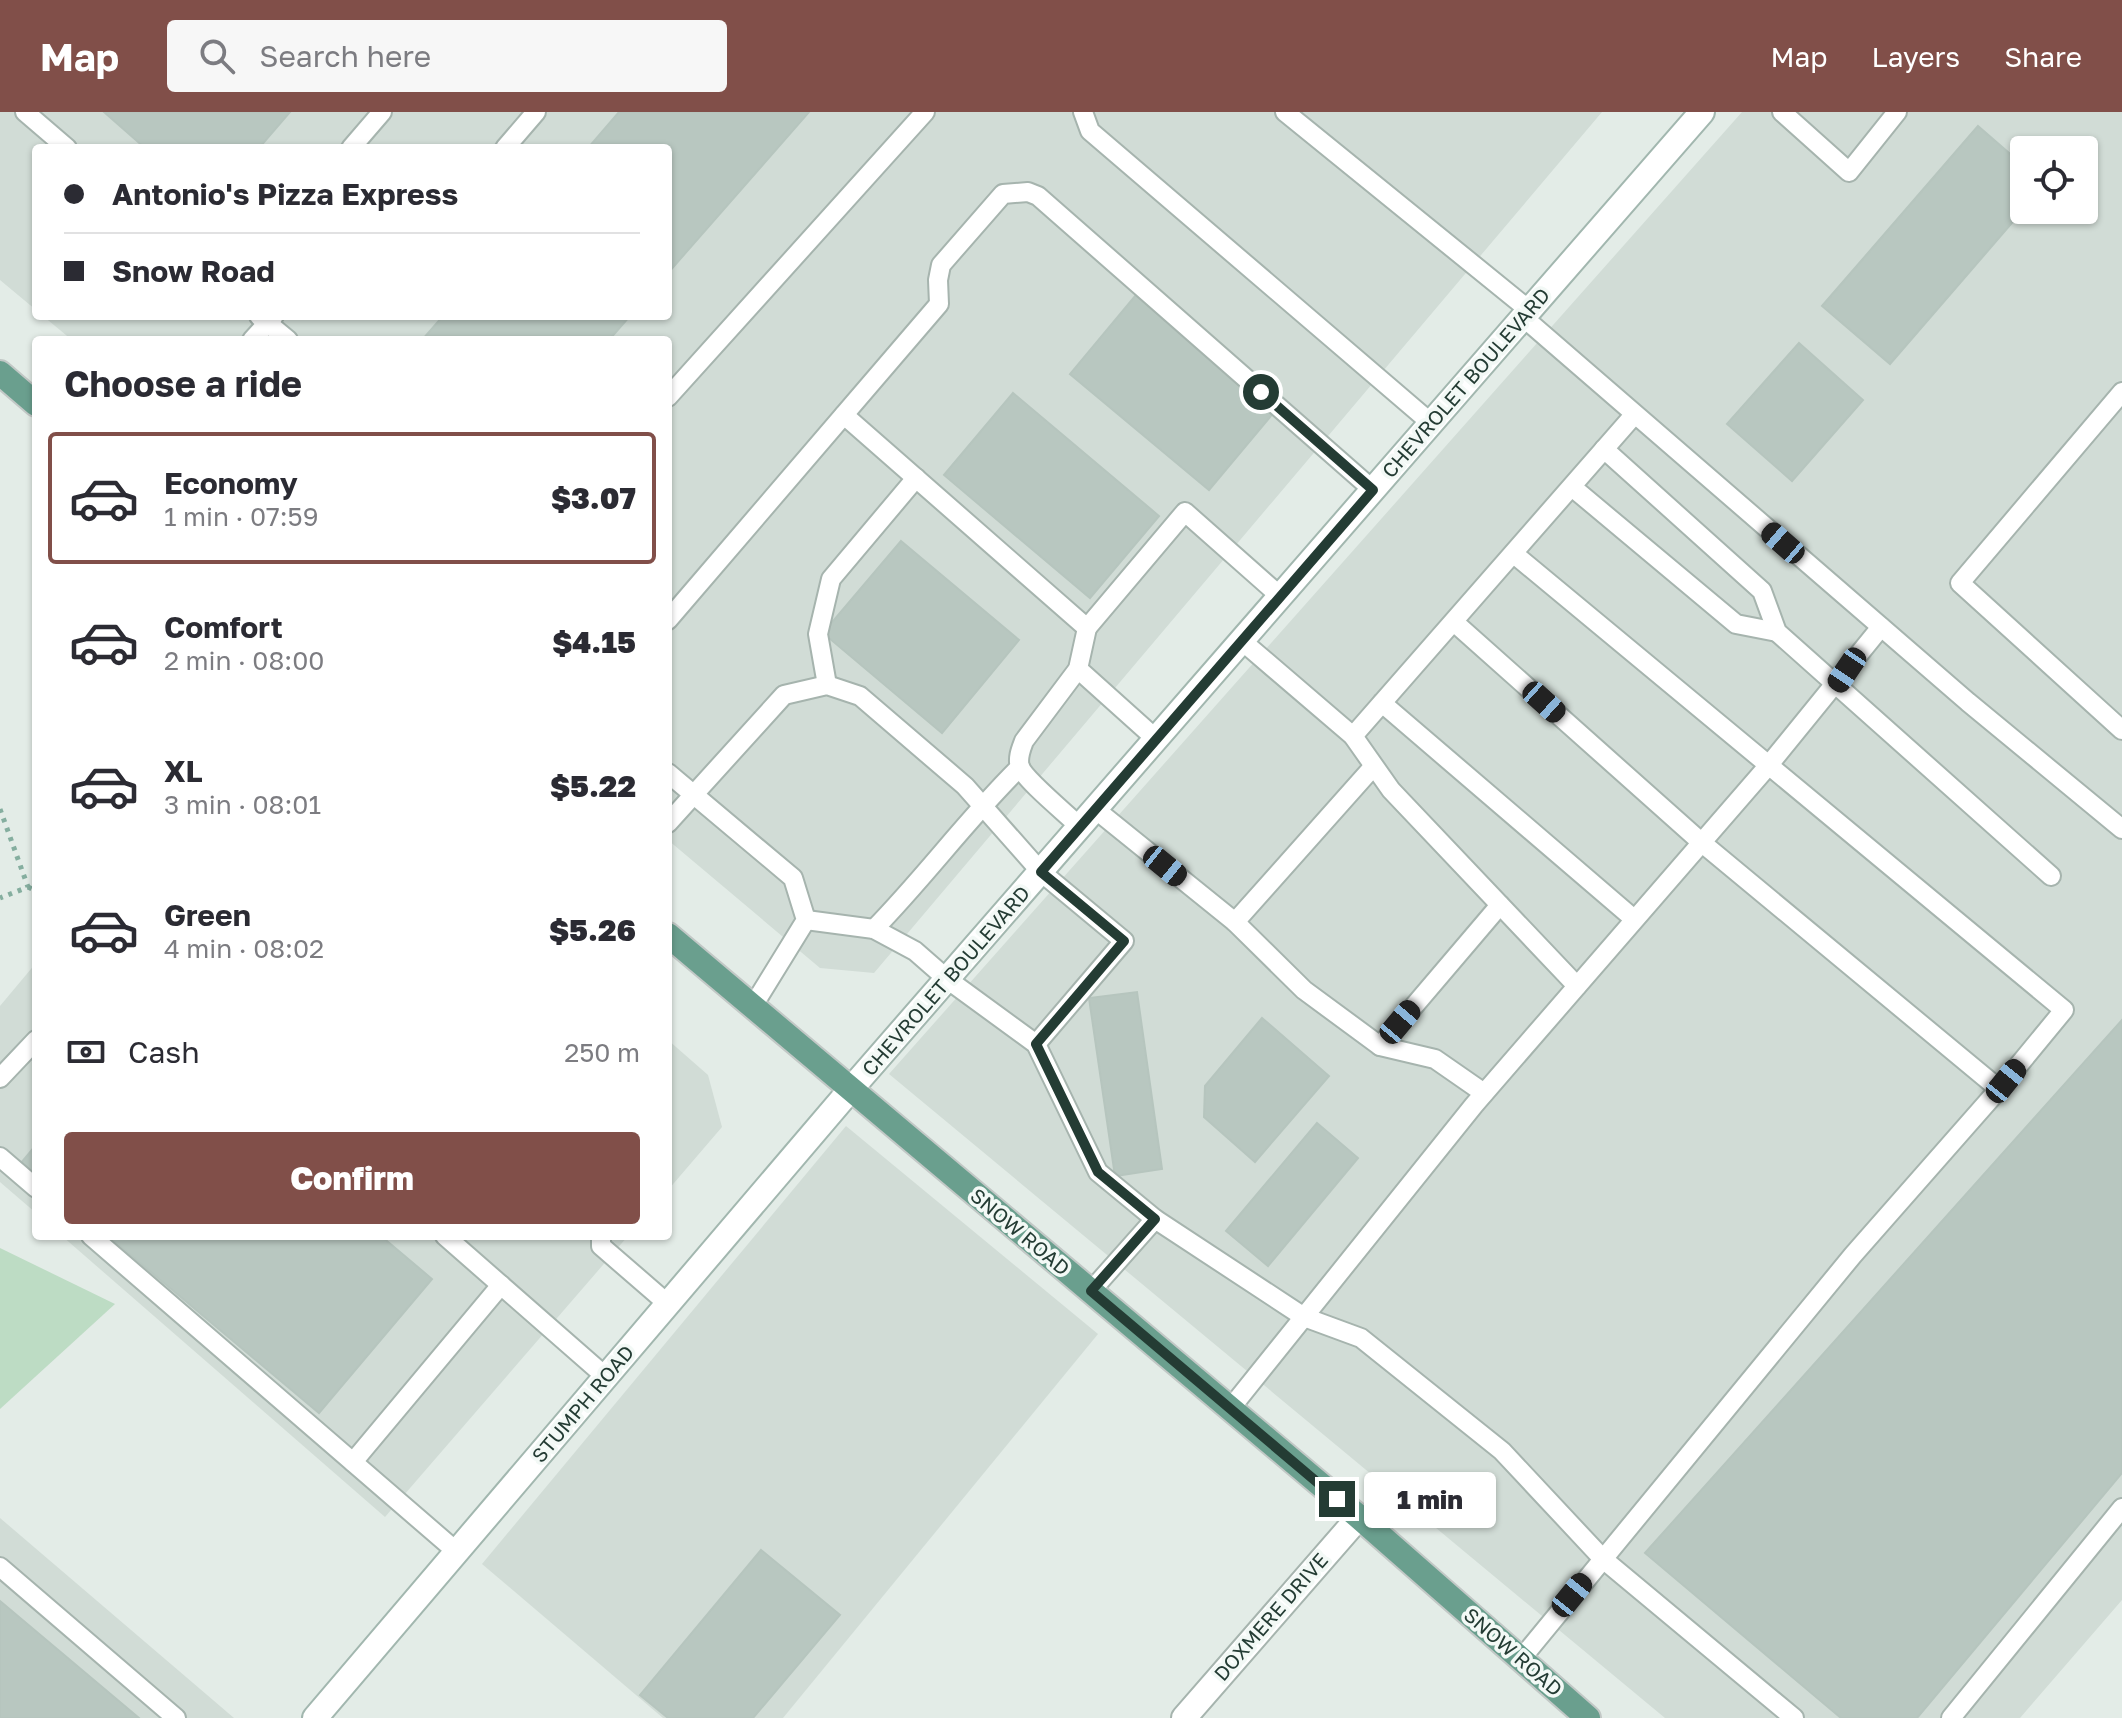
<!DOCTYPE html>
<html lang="en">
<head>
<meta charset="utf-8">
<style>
  body { margin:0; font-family:"Golos Text",sans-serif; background:#f7f7f7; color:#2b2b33; height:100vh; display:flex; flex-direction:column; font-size:30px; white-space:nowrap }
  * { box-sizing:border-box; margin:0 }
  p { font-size:26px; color:#7c7c81 }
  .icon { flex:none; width:44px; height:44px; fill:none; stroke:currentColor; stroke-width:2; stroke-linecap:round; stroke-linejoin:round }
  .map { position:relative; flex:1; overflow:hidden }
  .details { position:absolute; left:32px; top:224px; width:640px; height:904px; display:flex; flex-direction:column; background:#fff; border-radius:8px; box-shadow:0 2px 6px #0004 }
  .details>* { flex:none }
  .hud { position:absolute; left:32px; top:32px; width:640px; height:176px; border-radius:8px; box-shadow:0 2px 6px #0004; display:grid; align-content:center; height:176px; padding:0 32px; background:#fff }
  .buttons { position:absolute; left:2010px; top:24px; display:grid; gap:16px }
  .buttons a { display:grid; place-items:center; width:88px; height:88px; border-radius:8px; background:#fff; box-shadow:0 2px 6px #0004; font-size:40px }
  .end { position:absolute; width:36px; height:36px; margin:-18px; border:10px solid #243c34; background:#fff; box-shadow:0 0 0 4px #fff }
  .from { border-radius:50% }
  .bubble { position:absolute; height:56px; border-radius:8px; background:#fff; box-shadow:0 2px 6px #0004; font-size:26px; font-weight:800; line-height:56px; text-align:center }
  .car { position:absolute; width:24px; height:48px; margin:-24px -12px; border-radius:10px; box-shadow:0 0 6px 2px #0007; background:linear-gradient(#222 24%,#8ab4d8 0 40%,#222 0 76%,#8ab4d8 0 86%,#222 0) }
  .hud b { display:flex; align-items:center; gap:28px; height:76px; font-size:30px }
  .hud b+b { border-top:2px solid #e1e1e2 }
  .hud i { width:20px; height:20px; background:#2b2b33 }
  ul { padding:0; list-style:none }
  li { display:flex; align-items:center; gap:24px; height:132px; margin:0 16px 12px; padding:0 16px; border:4px solid transparent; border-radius:8px }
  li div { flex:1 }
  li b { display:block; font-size:30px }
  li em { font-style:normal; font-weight:800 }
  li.selected { border-color:#814f49 }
  li>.icon { width:72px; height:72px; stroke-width:1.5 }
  h2 { padding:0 32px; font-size:36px; line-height:96px }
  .pay { display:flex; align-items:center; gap:20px; height:88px; padding:0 32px; font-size:30px }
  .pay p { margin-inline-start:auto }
  .primary-button { display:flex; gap:16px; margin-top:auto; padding:16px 32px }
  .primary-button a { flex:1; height:92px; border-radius:8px; background:#814f49; color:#fff; font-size:32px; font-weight:800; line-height:92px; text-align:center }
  header { display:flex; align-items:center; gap:48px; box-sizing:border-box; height:112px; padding:0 40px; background:#814f49; color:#fff }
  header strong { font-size:38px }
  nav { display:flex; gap:44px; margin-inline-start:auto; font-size:28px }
  .search { width:560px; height:72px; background:#f7f7f7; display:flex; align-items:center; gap:20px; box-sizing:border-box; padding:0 28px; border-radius:8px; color:#7c7c81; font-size:30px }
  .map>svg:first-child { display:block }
  .built { fill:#d1dcd6; fill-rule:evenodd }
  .green { fill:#bddcc4 }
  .building { fill:#b8c7c0; stroke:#b6c5be; stroke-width:2 }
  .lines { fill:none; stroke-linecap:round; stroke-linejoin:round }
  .service-casing { stroke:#a6b4ae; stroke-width:22 }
  .minor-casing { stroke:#a6b4ae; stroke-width:28 }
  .secondary-casing { stroke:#a2b7af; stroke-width:28 }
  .primary-casing { stroke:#c2c8c6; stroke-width:28 }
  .path { stroke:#85ae9f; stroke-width:5; stroke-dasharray:4 6; stroke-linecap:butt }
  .service { stroke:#fff; stroke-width:18 }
  .minor { stroke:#fff; stroke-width:24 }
  .secondary { stroke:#fff; stroke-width:24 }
  .primary { stroke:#6a9f8e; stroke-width:24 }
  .route { stroke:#243c34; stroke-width:10 }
  .labels { text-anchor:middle; stroke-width:7; stroke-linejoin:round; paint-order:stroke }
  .street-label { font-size:20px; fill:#243c34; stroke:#f3f9f6 }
</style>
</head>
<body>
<header>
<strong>Map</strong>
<div class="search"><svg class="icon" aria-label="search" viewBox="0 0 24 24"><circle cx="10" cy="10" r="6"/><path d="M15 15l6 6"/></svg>Search here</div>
<nav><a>Map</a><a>Layers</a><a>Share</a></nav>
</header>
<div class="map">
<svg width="2122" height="1606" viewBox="0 0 2122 1606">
  <rect width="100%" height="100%" fill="#e3ece7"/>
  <!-- built -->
  <g class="built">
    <path d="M0,0H1602L874,861L820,856L668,728V228H72L43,204H668V36H36V198L0,168Z"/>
    <path d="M1742,0H2122V1488L2020,1606H1665L889,962ZM2024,38H2084V98H2024Z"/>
    <path d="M36,851V1101L0,1070V894Z"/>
    <path d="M668,928L708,963L722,1015L668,1078Z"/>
    <path d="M846,1014L1098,1222L783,1606H663L482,1452Z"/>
    <path d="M62,1124H628L385,1405Z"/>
    <path d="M0,1406L234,1606H0Z"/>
  </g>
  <!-- green -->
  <path class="green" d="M0,1136L115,1192L0,1297Z"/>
  <!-- building -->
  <g class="building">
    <path d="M104,0H290L259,36H145Z"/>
    <path d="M619,0H809L668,161V36H588Z"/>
    <path d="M1978,14L2024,54V97L1890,252L1822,194Z"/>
    <path d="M1136,183L1275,299L1209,378L1070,262Z"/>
    <path d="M443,204H630L609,228H422Z"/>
    <path d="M1799,231L1863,288L1792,369L1727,312Z"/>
    <path d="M1013,281L1159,404L1090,486L944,363Z"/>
    <path d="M901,429L1019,528L942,621L823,521Z"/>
    <path d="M1137,880L1162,1057L1115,1064L1089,886Z"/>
    <path d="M1262,906L1329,964L1255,1050L1204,1005L1205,974Z"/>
    <path d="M2122,908V1361L1917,1606H1841L1645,1441Z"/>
    <path d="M1317,1011L1358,1046L1268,1154L1226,1119Z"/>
    <path d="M36,1033V1064L21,1051Z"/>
    <path d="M108,1124H381L432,1167L319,1301Z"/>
    <path d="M761,1438L840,1503L753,1606H668L640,1583Z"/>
    <path d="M0,1489L139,1606H0Z"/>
  </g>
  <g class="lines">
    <!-- service casing -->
    <g class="service-casing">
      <g id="service">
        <path d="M25,0L67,36"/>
        <path d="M1083,0L1090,19L1431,311"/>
        <path d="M1285,0L1529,198"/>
        <path d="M1782,0L1849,60L1897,0"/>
        <path d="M351,36L382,0"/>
        <path d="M505,36L536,0"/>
        <path d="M259,204L288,228"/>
        <path d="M1523,205L1968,590L2122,717"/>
        <path d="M252,228L274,204"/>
        <path d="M2122,280L1960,471L2122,618"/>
        <path d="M668,285L925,0"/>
        <path d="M844,303L1087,516L1078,557L1024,629C1021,637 1017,646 1020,655C1025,668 1068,703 1080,715"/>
        <path d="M1604,337L1762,479L1777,520L2051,764"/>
        <path d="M1572,375L1736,512L1777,520"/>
        <path d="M1514,442L2064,898L1999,977L1853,1143L1521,1547"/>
        <path d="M668,508L939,192L938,168L941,153L1003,82L1028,80L1038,84L1373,378"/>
        <path d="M1454,510L1701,730L1999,977"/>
        <path d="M1087,516L1185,400L1280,484"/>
        <path d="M1242,529L1353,624L1391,678L1577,874"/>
        <path d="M1078,557L1156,627"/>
        <path d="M827,573L818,522L831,467L916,366"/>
        <path d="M1382,591L1634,807"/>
        <path d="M1353,624L1634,303"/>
        <path d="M668,661L793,766L806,808L753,894"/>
        <path d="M1095,697L1235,810L1304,878L1380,934L1435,947L1484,981"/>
        <path d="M668,711L784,583L827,573L860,584L965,674L1041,760L1124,829L1036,932"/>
        <path d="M806,808L874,817L915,839L947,867L1036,932L1098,1060L1155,1107"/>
        <path d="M1235,810L1373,655"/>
        <path d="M874,817C925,765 968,706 1020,655"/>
        <path d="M1380,934L1500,793"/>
        <path d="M0,966L36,928"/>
        <path d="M0,1045L36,1076"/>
        <path d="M91,1124L457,1440"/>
        <path d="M445,1124L606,1265"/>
        <path d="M601,1124V1134L668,1192"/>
        <path d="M1091,1179L1155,1107L1304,1205L1361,1226L1502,1339L1603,1447L1794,1606"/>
        <path d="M1230,1297L1474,993L1768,654L1881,515"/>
        <path d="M353,1350L501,1173"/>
        <path d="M0,1455L176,1606"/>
        <path d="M1951,1606L2122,1396"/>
      </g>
    </g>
    <!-- minor casing -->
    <g class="minor-casing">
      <path id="minor" d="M1184,1606L1359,1405"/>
    </g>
    <!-- secondary casing -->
    <g class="secondary-casing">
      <path id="secondary" d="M315,1606L851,977L1702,0"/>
    </g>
    <!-- primary casing -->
    <g class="primary-casing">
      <g id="primary">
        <path d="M0,261L36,292"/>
        <path d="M668,823L1359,1405L1588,1606"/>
      </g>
    </g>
    <!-- path -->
    <g class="path">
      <path d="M0,697L28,775L0,786"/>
      <path d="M28,775L36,779"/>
    </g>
    <!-- service -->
    <use href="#service" class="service"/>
    <!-- minor -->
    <use href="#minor" class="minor"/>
    <!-- secondary -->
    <use href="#secondary" class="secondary"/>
    <!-- primary -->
    <use href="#primary" class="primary"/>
  </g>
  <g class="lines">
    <!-- route -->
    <path class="route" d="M1261,280L1373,378L1041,760L1124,829L1036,932L1098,1060L1155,1107L1091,1179L1337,1387"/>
  </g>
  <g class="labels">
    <!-- street labels -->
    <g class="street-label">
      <text transform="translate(1466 271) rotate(-49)" y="7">CHEVROLET BOULEVARD</text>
      <text transform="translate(946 869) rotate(-49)" y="7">CHEVROLET BOULEVARD</text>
      <text transform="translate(1020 1120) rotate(40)" y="7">SNOW ROAD</text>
      <text transform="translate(583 1292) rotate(-50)" y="7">STUMPH ROAD</text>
      <text transform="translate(1271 1505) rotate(-49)" y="7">DOXMERE DRIVE</text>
      <text transform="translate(1513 1540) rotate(41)" y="7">SNOW ROAD</text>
    </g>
  </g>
</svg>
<div class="buttons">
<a><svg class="icon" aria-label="locate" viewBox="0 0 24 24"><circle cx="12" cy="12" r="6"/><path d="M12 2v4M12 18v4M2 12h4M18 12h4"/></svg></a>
</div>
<i class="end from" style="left:1261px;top:280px"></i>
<i class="end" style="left:1337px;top:1387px"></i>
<div class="bubble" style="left:1364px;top:1360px;width:132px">1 min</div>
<i class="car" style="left:1783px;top:431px;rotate:311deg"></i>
<i class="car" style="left:1847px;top:558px;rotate:214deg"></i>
<i class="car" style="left:1544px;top:590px;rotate:132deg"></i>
<i class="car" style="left:1165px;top:754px;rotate:129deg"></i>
<i class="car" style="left:1400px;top:910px;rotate:40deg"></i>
<i class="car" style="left:2006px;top:969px;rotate:39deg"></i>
<i class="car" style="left:1572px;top:1483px;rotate:39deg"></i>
<div class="hud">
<b><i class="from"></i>Antonio's Pizza Express</b>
<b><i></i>Snow Road</b>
</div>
<section class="details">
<h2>Choose a ride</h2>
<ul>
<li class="selected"><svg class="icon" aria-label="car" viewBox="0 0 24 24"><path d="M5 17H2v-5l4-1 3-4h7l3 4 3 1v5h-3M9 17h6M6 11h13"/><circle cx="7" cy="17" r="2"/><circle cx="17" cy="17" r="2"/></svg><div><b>Economy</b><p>1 min · 07:59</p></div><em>$3.07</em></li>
<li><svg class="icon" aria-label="car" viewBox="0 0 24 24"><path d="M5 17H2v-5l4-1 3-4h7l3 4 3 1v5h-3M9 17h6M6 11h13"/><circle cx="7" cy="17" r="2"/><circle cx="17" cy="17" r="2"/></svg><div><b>Comfort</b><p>2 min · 08:00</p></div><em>$4.15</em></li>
<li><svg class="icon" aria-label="car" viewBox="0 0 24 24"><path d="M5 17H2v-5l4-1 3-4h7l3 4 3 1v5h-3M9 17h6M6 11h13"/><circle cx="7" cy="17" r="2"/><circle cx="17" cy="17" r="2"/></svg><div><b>XL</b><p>3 min · 08:01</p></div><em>$5.22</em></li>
<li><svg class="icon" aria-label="car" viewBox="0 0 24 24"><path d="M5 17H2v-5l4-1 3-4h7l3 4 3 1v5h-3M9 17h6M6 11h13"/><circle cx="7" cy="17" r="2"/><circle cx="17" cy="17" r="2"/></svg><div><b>Green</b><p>4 min · 08:02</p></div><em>$5.26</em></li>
</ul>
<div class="pay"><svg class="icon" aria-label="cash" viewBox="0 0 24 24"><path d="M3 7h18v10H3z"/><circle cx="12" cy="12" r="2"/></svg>Cash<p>250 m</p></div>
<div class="primary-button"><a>Confirm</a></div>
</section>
</div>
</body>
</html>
